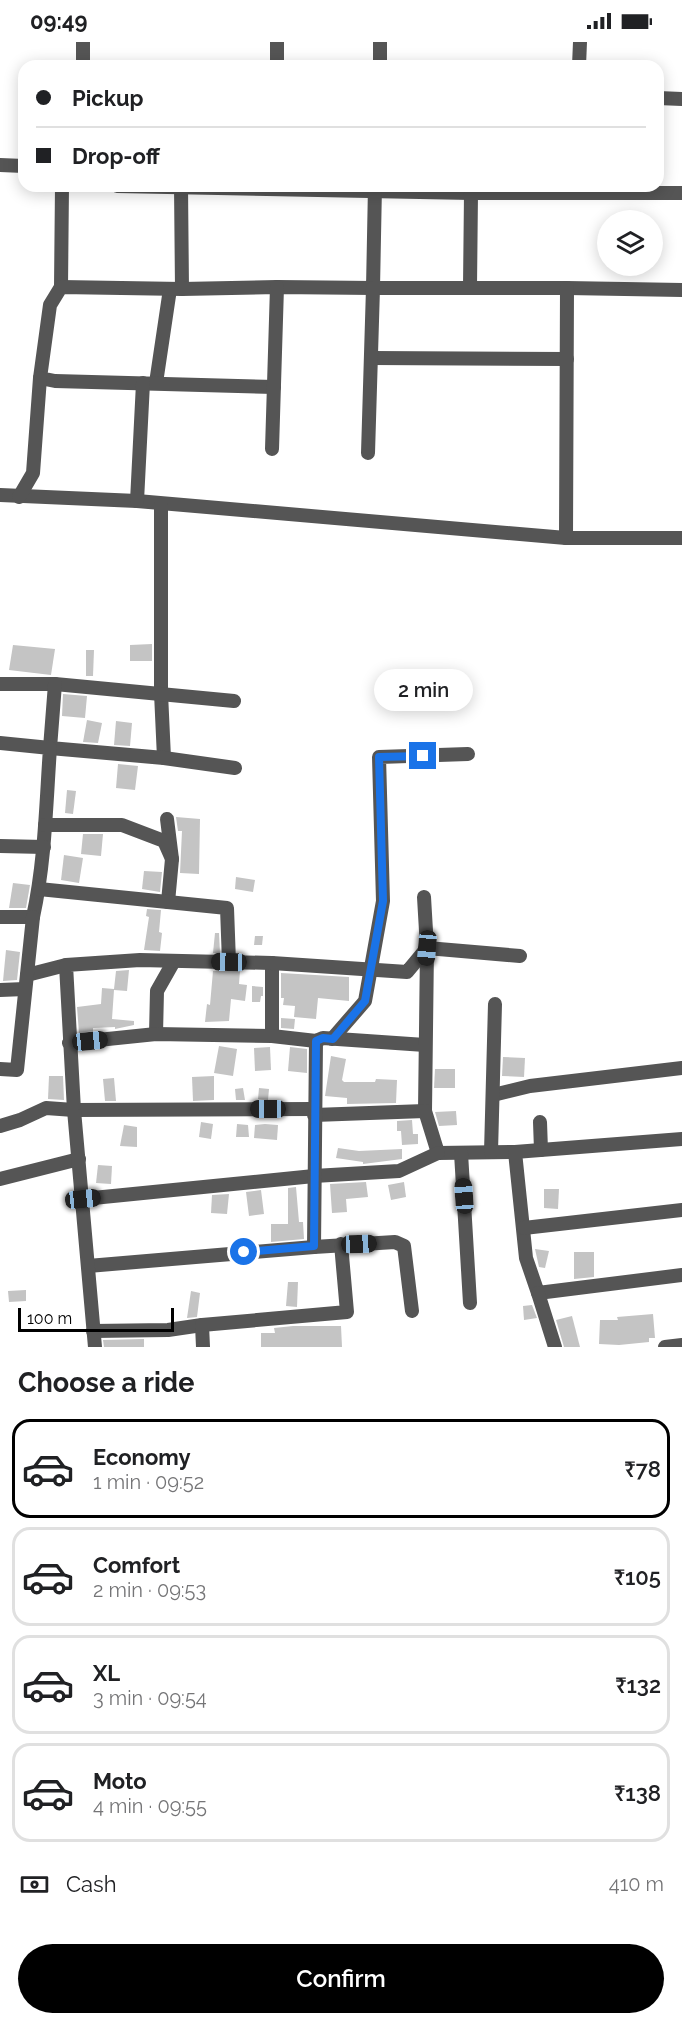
<!DOCTYPE html>
<html lang="en">
<head>
<meta charset="utf-8">
<style>
  body { margin:0; font-family:Raleway,sans-serif; background:#f6f6f6; color:#202124; height:100vh; display:flex; flex-direction:column; font-size:22px; white-space:nowrap }
  * { box-sizing:border-box; margin:0 }
  p { font-size:20px; color:#757577 }
  .icon { flex:none; width:33px; height:33px; fill:none; stroke:currentColor; stroke-width:2; stroke-linecap:round; stroke-linejoin:round }
  .map { position:relative; height:1305px; overflow:hidden }
  .drawer { display:flex; flex-direction:column; background:#fff; flex:1 }
  .drawer>* { flex:none }
  .top-card { position:absolute; left:18px; top:18px; width:646px; height:132px; border-radius:18px; box-shadow:0 3px 15px #0003; display:grid; align-content:center; height:132px; padding:0 18px; background:#fff }
  .tools { position:absolute; left:597px; top:168px; display:grid; gap:12px }
  .tools a { display:grid; place-items:center; width:66px; height:66px; border-radius:50%; background:#fff; box-shadow:0 3px 15px #0003; font-size:30px }
  .scale { position:absolute; left:18px; bottom:15px; width:156px; box-sizing:border-box; padding-left:6px; border:3px solid #000; border-top:0; font-size:16px; line-height:21px; white-space:nowrap; color:#000; -webkit-text-stroke:4px #fff; paint-order:stroke }
  .end { position:absolute; width:27px; height:27px; margin:-14px; border:8px solid #1a73e8; background:#fff; box-shadow:0 0 0 3px #fff }
  .from { border-radius:50% }
  .bubble { position:absolute; height:42px; border-radius:21px; background:#fff; box-shadow:0 3px 15px #0003; font-size:20px; font-weight:600; line-height:42px; text-align:center }
  .car { position:absolute; width:18px; height:36px; margin:-18px -9px; border-radius:8px; box-shadow:0 0 4px 2px #0007; background:linear-gradient(#222 24%,#8ab4d8 0 40%,#222 0 76%,#8ab4d8 0 86%,#222 0) }
  .top-card b { display:flex; align-items:center; gap:21px; height:57px; font-size:22px }
  .top-card b+b { border-top:2px solid #e0e0e0 }
  .top-card i { width:15px; height:15px; background:#202124 }
  ul { padding:0; list-style:none }
  li { display:flex; align-items:center; gap:18px; height:99px; margin:0 12px 9px; padding:0 6px; border:3px solid #e0e0e0; border-radius:18px }
  li div { flex:1 }
  li b { display:block; font-size:22px }
  li em { font-style:normal; font-weight:600 }
  li.active { border-color:#000 }
  li>.icon { width:54px; height:54px; stroke-width:1.5 }
  h2 { padding:0 18px; font-size:27px; line-height:72px }
  .pay { display:flex; align-items:center; gap:15px; height:66px; padding:0 18px; font-size:22px }
  .pay p { margin-inline-start:auto }
  .primary-button { display:flex; gap:12px; margin-top:auto; padding:12px 18px }
  .primary-button a { flex:1; height:69px; border-radius:36px; background:#000; color:#fff; font-size:24px; font-weight:600; line-height:69px; text-align:center }
  .status { display:flex; justify-content:space-between; align-items:center; height:42px; padding:0 30px; background:#fff; direction:ltr }
  .status svg { height:16px; fill:currentColor }
  .map>svg:first-child { display:block }
  .building { fill:#c4c4c4 }
  .lines { fill:none; stroke-linecap:round; stroke-linejoin:round }
  .minor { stroke:#555; stroke-width:14 }
  .route { stroke:#1a73e8; stroke-width:8 }
</style>
</head>
<body>
<div class="status"><b>09:49</b><svg viewBox="0 0 49 12"><path d="M0 12V9h3v3zM5 12V6h3v6zM10 12V3h3v9zM15 12V0h3v12zM26 1h20v11H26zM47 4h2v5h-2z"/></svg></div>
<div class="map">
<svg width="682" height="1305" viewBox="0 0 682 1305">
  <rect width="100%" height="100%" fill="#fff"/>
  <!-- building -->
  <g class="building">
    <path d="M152,602V619H130V603Z"/>
    <path d="M13,603L55,607L51,633L9,628Z"/>
    <path d="M86,608H94L93,634H86Z"/>
    <path d="M63,652L87,654L85,676L62,674Z"/>
    <path d="M87,678L102,681L98,701L83,700Z"/>
    <path d="M116,679L132,681L130,704L114,703Z"/>
    <path d="M118,722L138,724L135,748L116,746Z"/>
    <path d="M67,748L76,749L73,772L65,771Z"/>
    <path d="M176,775L200,777L199,832L180,831L182,789H178Z"/>
    <path d="M83,792H103L101,814L81,812Z"/>
    <path d="M64,813L83,816L79,841L61,838Z"/>
    <path d="M144,829L162,830L160,850L142,847Z"/>
    <path d="M236,835L255,838L253,850L235,847Z"/>
    <path d="M13,841L30,843L26,866H9Z"/>
    <path d="M147,867L161,868L159,890L162,891L160,909L144,908L149,875L146,874Z"/>
    <path d="M215,891H219L220,911H213Z"/>
    <path d="M255,894H263L262,903H254Z"/>
    <path d="M6,908L20,910L17,938L3,939Z"/>
    <path d="M129,928L127,949L114,948L112,977L134,979V983L115,987V985L93,986V989L79,991L77,965L101,962L102,946L114,947L116,929Z"/>
    <path d="M213,929H240L239,942L247,943L245,959L231,957L229,979L205,980L207,962L210,963Z"/>
    <path d="M281,931L349,935V959L318,956L316,977L294,975L295,964L283,963L284,956H281Z"/>
    <path d="M252,944L263,945V954H261L260,960H252Z"/>
    <path d="M281,976L295,977L294,987L281,986Z"/>
    <path d="M219,1004L237,1007L233,1034L214,1031Z"/>
    <path d="M270,1005L271,1028L255,1029L254,1006Z"/>
    <path d="M290,1005L307,1007V1031L288,1029Z"/>
    <path d="M331,1014L346,1017L342,1038L344,1040H375L376,1037L397,1038L396,1061L347,1062V1056L325,1054Z"/>
    <path d="M503,1015L525,1016L524,1035L502,1034Z"/>
    <path d="M435,1027H455V1046H434Z"/>
    <path d="M49,1034H63L64,1058L48,1057Z"/>
    <path d="M214,1034V1058L193,1059L192,1035Z"/>
    <path d="M114,1036L116,1059H105L103,1037Z"/>
    <path d="M243,1046L245,1058H236L235,1047Z"/>
    <path d="M259,1046L269,1047L268,1058L258,1057Z"/>
    <path d="M456,1069L457,1083L439,1084L435,1070Z"/>
    <path d="M412,1078L413,1092H418V1102L402,1103L401,1089H397V1079Z"/>
    <path d="M201,1080L213,1082L211,1097L199,1095Z"/>
    <path d="M237,1082L248,1083L249,1095H236Z"/>
    <path d="M265,1082L278,1083L277,1098L254,1096L255,1083Z"/>
    <path d="M124,1083L137,1085V1105L120,1104Z"/>
    <path d="M338,1106L359,1109L402,1107V1117L363,1122V1120L336,1116Z"/>
    <path d="M98,1123L112,1124L111,1142L96,1141Z"/>
    <path d="M366,1140L368,1155L346,1157L347,1170L332,1171L330,1142Z"/>
    <path d="M404,1140L406,1155L391,1158L388,1143Z"/>
    <path d="M296,1145L299,1180H303L304,1197L271,1200V1182H288V1146Z"/>
    <path d="M544,1147H559L558,1167L544,1166Z"/>
    <path d="M261,1148L264,1172L249,1174L246,1150Z"/>
    <path d="M229,1152L227,1172L211,1171L212,1153Z"/>
    <path d="M535,1207L549,1209L545,1226L539,1225Z"/>
    <path d="M574,1210H594V1235L574,1237Z"/>
    <path d="M288,1240H298L297,1265L286,1264Z"/>
    <path d="M26,1248V1259L9,1260L8,1249Z"/>
    <path d="M191,1249L200,1251L197,1275L187,1276Z"/>
    <path d="M532,1263L537,1276L524,1278L523,1264Z"/>
    <path d="M653,1272L655,1296H649V1300L619,1303L599,1302L600,1278H618L617,1275Z"/>
    <path d="M572,1274L580,1305H564L556,1278Z"/>
    <path d="M293,1284H341L342,1305H261V1291H275L274,1286Z"/>
    <path d="M144,1297V1305H104L103,1298Z"/>
  </g>
  <g class="lines">
    <!-- minor -->
    <g class="minor">
      <path d="M83,0V24"/>
      <path d="M277,24V0"/>
      <path d="M380,24V0"/>
      <path d="M579,24L580,0"/>
      <path d="M658,56L682,57"/>
      <path d="M0,123L24,124"/>
      <path d="M117,144L471,151L472,144"/>
      <path d="M181,144L182,247"/>
      <path d="M61,245L62,144"/>
      <path d="M470,245L471,151H682"/>
      <path d="M372,316L567,317"/>
      <path d="M156,341L170,247"/>
      <path d="M274,345L55,339L40,336L50,263L61,245L182,247L277,245L373,246L375,144"/>
      <path d="M272,407L277,245"/>
      <path d="M368,411L373,246H567L682,248"/>
      <path d="M0,453L137,459L566,496H682"/>
      <path d="M19,455L33,431L40,336"/>
      <path d="M137,459L143,341"/>
      <path d="M161,463V651L164,716"/>
      <path d="M566,496L567,246"/>
      <path d="M0,642H55L234,659"/>
      <path d="M55,642L50,706L164,716L235,726"/>
      <path d="M0,701L50,706C46,763 45,820 33,875H0"/>
      <path d="M167,777L172,817L168,860"/>
      <path d="M45,783H122L164,799L172,817"/>
      <path d="M0,804L44,805"/>
      <path d="M39,847L227,866L229,920"/>
      <path d="M27,933L66,923"/>
      <path d="M0,948L25,947"/>
      <path d="M156,992L157,949L174,919"/>
      <path d="M272,994V921"/>
      <path d="M332,997L365,959L383,859L379,715L468,712"/>
      <path d="M69,1001L156,992L272,994L316,999L323,996L425,1003"/>
      <path d="M0,1027L17,1028L33,875"/>
      <path d="M493,1053L530,1044L682,1026"/>
      <path d="M425,1069L427,906L520,914"/>
      <path d="M314,1073L425,1069L438,1111L515,1110"/>
      <path d="M540,1080L541,1108"/>
      <path d="M0,1084L20,1078L46,1066L74,1068L314,1067"/>
      <path d="M682,1097L515,1110L526,1216L538,1251L682,1233"/>
      <path d="M491,1110L495,962"/>
      <path d="M461,1111L470,1261"/>
      <path d="M0,1137L79,1117"/>
      <path d="M83,1157L314,1134L399,1129L438,1111"/>
      <path d="M524,1186L682,1168"/>
      <path d="M314,1205L316,999"/>
      <path d="M88,1224L314,1205L395,1200L404,1204L412,1269"/>
      <path d="M538,1251L555,1305"/>
      <path d="M93,1289L168,1288L202,1283"/>
      <path d="M95,1305L74,1068L66,923L140,918L272,921L407,930L427,906L424,855"/>
      <path d="M203,1305L202,1283L347,1270L341,1202"/>
      <path d="M665,1305L682,1303"/>
    </g>
  </g>
  <g class="lines">
    <!-- route -->
    <path class="route" d="M244,1210L314,1204L316,999L323,996L333,997L365,959L383,859L379,715L423,714"/>
  </g>
</svg>
<div class="tools">
<a><svg class="icon" aria-label="layers" viewBox="0 0 24 24"><path d="M12 4l9 5-9 5-9-5zM3 14l9 5 9-5"/></svg></a>
</div>
<div class="scale">100 m</div>
<i class="end from" style="left:244px;top:1210px"></i>
<i class="end" style="left:423px;top:714px"></i>
<div class="bubble" style="left:374px;top:627px;width:99px">2 min</div>
<i class="car" style="left:427px;top:906px;rotate:185deg"></i>
<i class="car" style="left:229px;top:920px;rotate:271deg"></i>
<i class="car" style="left:90px;top:999px;rotate:84deg"></i>
<i class="car" style="left:268px;top:1067px;rotate:270deg"></i>
<i class="car" style="left:464px;top:1154px;rotate:356deg"></i>
<i class="car" style="left:83px;top:1157px;rotate:84deg"></i>
<i class="car" style="left:359px;top:1202px;rotate:88deg"></i>
<div class="top-card">
<b><i class="from"></i>Pickup</b>
<b><i></i>Drop-off</b>
</div>
</div>
<section class="drawer">
<h2>Choose a ride</h2>
<ul>
<li class="active"><svg class="icon" aria-label="car" viewBox="0 0 24 24"><path d="M5 17H2v-5l4-1 3-4h7l3 4 3 1v5h-3M9 17h6M6 11h13"/><circle cx="7" cy="17" r="2"/><circle cx="17" cy="17" r="2"/></svg><div><b>Economy</b><p>1 min · 09:52</p></div><em>₹78</em></li>
<li><svg class="icon" aria-label="car" viewBox="0 0 24 24"><path d="M5 17H2v-5l4-1 3-4h7l3 4 3 1v5h-3M9 17h6M6 11h13"/><circle cx="7" cy="17" r="2"/><circle cx="17" cy="17" r="2"/></svg><div><b>Comfort</b><p>2 min · 09:53</p></div><em>₹105</em></li>
<li><svg class="icon" aria-label="car" viewBox="0 0 24 24"><path d="M5 17H2v-5l4-1 3-4h7l3 4 3 1v5h-3M9 17h6M6 11h13"/><circle cx="7" cy="17" r="2"/><circle cx="17" cy="17" r="2"/></svg><div><b>XL</b><p>3 min · 09:54</p></div><em>₹132</em></li>
<li><svg class="icon" aria-label="car" viewBox="0 0 24 24"><path d="M5 17H2v-5l4-1 3-4h7l3 4 3 1v5h-3M9 17h6M6 11h13"/><circle cx="7" cy="17" r="2"/><circle cx="17" cy="17" r="2"/></svg><div><b>Moto</b><p>4 min · 09:55</p></div><em>₹138</em></li>
</ul>
<div class="pay"><svg class="icon" aria-label="cash" viewBox="0 0 24 24"><path d="M3 7h18v10H3z"/><circle cx="12" cy="12" r="2"/></svg>Cash<p>410 m</p></div>
<div class="primary-button"><a>Confirm</a></div>
</section>
</body>
</html>
